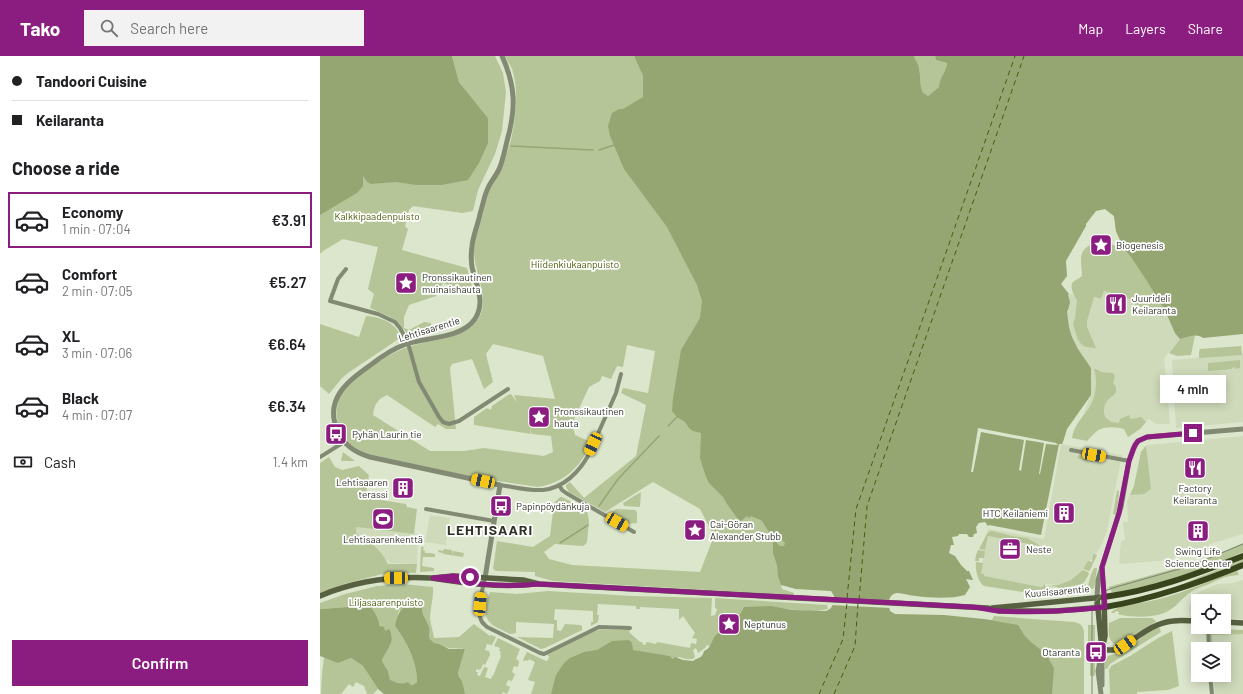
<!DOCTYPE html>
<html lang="en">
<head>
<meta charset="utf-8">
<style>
  body { margin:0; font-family:Barlow,sans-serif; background:#f2f2f2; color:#202124; height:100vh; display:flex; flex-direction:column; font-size:15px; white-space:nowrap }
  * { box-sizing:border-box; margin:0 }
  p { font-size:13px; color:#757577 }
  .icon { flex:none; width:22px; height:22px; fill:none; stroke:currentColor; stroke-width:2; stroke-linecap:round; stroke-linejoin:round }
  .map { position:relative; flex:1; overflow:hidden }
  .details { display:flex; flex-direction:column; background:#fff; width:320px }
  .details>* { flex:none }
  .banner { display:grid; align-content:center; height:88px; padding:0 12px; background:#fff }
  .tools { position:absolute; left:871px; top:538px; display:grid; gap:8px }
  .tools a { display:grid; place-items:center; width:40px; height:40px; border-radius:0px; background:#fff; box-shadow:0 2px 10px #0003; font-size:20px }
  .end { position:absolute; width:18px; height:18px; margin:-9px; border:5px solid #8c1d80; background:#fff; box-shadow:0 0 0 2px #fff }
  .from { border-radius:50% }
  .bubble { position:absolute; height:28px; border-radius:0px; background:#fff; box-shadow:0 2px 10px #0003; font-size:13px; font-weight:600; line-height:28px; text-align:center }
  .car { position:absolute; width:12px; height:24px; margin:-12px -6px; border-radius:5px; box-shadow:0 0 3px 1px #0007; background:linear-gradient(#f5c518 24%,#345 0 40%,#f5c518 0 76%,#345 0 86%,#f5c518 0) }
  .banner b { display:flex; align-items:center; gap:14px; height:38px; font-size:15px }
  .banner b+b { border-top:1px solid #e0e0e0 }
  .banner i { width:10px; height:10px; background:#202124 }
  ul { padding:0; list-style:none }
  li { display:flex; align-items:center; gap:12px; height:56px; margin:0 8px 6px; padding:0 4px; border:2px solid transparent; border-radius:0px }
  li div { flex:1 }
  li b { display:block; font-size:15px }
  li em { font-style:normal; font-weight:600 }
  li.selected { border-color:#8c1d80 }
  li>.icon { width:36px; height:36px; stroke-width:1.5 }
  h2 { padding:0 12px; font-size:18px; line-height:48px }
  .pay { display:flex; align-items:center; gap:10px; height:44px; padding:0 12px; font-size:15px }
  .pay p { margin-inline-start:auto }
  .cta { display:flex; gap:8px; margin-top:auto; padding:8px 12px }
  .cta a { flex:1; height:46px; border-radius:0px; background:#8c1d80; color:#fff; font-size:16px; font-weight:600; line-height:46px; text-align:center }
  header { display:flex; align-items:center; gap:24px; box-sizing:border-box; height:56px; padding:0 20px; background:#8c1d80; color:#fff }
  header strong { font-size:19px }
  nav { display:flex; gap:22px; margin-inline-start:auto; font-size:14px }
  .search { width:280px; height:36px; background:#f2f2f2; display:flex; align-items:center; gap:10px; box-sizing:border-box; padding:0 14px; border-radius:0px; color:#757577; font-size:15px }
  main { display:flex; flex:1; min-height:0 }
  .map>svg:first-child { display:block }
  .built { fill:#cfdaba }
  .green { fill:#b6c597; fill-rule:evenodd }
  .water { fill:#95a673 }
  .pier { fill:#dce6cc }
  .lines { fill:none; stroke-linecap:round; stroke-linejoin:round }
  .stream { stroke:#95a673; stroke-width:1.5 }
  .ferry { stroke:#495c09; stroke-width:1; stroke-dasharray:5 4; stroke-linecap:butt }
  .minor { stroke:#838a74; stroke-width:4 }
  .tertiary { stroke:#838a74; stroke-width:5 }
  .secondary { stroke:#576141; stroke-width:5.5 }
  .primary { stroke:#38441c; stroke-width:6 }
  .tram { stroke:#7c8371; stroke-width:1 }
  .route { stroke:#8c1d80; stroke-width:5 }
  .labels { text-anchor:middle; stroke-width:3.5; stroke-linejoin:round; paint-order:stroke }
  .park-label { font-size:10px; fill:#495d0a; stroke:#fff }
  .poi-label { font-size:10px; fill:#2e3127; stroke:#fff; text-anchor:start }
  .street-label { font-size:10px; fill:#2e3127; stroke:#fff }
  .district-label { font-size:14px; font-weight:bold; letter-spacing:1px; fill:#2e3127; stroke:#fff }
</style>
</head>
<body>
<header>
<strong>Tako</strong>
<div class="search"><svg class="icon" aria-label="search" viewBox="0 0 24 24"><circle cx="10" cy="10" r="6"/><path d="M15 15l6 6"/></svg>Search here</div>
<nav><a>Map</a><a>Layers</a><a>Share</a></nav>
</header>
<main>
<section class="details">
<div class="banner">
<b><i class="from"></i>Tandoori Cuisine</b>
<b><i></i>Keilaranta</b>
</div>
<h2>Choose a ride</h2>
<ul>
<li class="selected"><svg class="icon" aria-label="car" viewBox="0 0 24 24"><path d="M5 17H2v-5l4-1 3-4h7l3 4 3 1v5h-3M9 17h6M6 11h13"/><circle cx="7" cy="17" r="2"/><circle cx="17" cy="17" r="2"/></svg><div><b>Economy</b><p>1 min · 07:04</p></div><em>€3.91</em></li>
<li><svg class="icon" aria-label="car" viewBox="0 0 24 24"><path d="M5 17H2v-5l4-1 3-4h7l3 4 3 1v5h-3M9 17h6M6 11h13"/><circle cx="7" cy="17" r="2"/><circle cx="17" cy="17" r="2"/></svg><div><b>Comfort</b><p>2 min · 07:05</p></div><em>€5.27</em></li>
<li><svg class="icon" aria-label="car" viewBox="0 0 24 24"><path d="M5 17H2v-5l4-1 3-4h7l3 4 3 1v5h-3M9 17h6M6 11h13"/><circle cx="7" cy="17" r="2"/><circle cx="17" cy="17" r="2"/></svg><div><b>XL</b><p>3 min · 07:06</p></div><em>€6.64</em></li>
<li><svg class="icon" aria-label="car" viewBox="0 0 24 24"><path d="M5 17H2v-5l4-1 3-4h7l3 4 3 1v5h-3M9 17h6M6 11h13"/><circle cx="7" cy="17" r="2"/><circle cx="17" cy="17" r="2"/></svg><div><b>Black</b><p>4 min · 07:07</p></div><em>€6.34</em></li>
</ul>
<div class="pay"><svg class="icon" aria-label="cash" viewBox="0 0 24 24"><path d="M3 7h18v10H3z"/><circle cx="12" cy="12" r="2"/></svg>Cash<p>1.4 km</p></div>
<div class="cta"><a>Confirm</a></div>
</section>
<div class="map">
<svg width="923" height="638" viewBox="0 0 923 638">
  <rect width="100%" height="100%" fill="#dce6cc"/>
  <!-- built -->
  <g class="built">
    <path d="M784,235L808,242L846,256L853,273L860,283L844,302L850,368H836L828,363L820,373L808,381L804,373L763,360L771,339V312L758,293L752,281L749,271L747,255L748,239L749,238L781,243Z"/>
    <path d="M923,298V366L856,372L852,304Z"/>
    <path d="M923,380V478L890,488L879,496L868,495L862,496L850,504L799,508L801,485L805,484L803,466H808L807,445L814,430L821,396L824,391L828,389Z"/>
    <path d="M741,388L802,399L787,475L782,488L774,501L756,521L751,524L738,529L724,528L723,533L660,521L668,473L724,483Z"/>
    <path d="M110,459L130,462L126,489L105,486Z"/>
    <path d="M37,471L98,478L97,508L69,507V505L66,504L58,492L49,484L37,478L36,475Z"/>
    <path d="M923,524V563L904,562V545H878V561H870L869,552L871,546L877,537L897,528L914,527Z"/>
    <path d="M891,573L923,574V638H895L893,619H904V593H891Z"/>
  </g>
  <!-- green -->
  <g class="green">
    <path d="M132,0H175L183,17L186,36L182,75L175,98L158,134L153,155L142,157L93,150L89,154L85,170L88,173L82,194L147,212L154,238L123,227L116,240L89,249L84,261V272L89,274L104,266L111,267V277L89,280L78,266L70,261L50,252L54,238L48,233L58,191L23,183L3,195L0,198V147L42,120L168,62L139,26Z"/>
    <path d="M185,0H314L323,20V41L382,227L390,375L428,460L430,459L442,465L449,477L462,482L466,487L478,532L476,533L468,530L461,529L462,533L474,537V539L233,525L215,520V516L176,515L173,513L177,485L213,491L230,480L234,447L240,441H242L267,454L269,465L267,486L266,488L263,490L235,488L224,496L229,503L252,509L380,516L394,480L380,453L333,426L285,456L249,436L246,431V429L250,426L264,442L316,400L326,349L301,337L303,332L328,337L335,295L307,289L303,311L297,310L291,323L282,320L280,325L269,331L252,368L255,379L271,386C261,411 245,426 218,431L157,422L44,397C30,391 18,379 17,363C16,355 17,345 22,337C33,319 71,296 91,290C113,283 145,284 159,262C171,241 152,213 154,191C155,181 160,171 162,161C165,152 166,141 170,132C174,123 181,115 184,105C194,81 201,39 192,13C190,9 187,4 185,0ZM173,288L223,300L235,343L194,339L197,346L191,338L188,339L172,350L171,354L167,352L154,361V369L211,378L210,373L212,378L231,380L233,396L224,400L164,392L144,395H110L53,359C54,350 57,343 67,339L115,371L118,368L126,373H136L130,312L132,308L152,303L164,333L173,326L166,298Z"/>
    <path d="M594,0H615L616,4L627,7C626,16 619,22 619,31L608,40L602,37C599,29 601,21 599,12C599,8 595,4 594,0Z"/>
    <path d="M788,149L875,279L871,299L857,300L849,297L860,283L855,277L846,257L842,261C835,260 830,252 824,249L819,252L808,242L784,235L781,243L774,241L767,265V271L776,292L766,291L762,289L758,284L753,268L755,262L757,244C754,240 749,230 753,226C755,224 760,222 762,220C762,207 756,194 773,188C777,187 781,185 785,186C791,187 795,191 803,191L796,175L794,160L785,153Z"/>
    <path d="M46,260C59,261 77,266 80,281L77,284L28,317L22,322L9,338L0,330V268L39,281Z"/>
    <path d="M921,290L922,299L880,302H879V296L880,293Z"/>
    <path d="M920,304V312L915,313V311L912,312V313L888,315V307Z"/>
    <path d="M774,313H776L781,316L793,317L795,320L793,327L796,331V336C794,340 790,341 787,345C780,356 785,367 799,367L800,363L809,359L811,363L821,361L826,366L820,373L808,381L804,373C796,371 784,370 777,375C773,378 770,382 767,385L752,382C754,369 762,362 769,352C776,342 778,325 774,313Z"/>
    <path d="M826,390L831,433L824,438L810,439L814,430L821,396Z"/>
    <path d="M23,396L35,405H21Z"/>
    <path d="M761,398L773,400L772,406L757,402L759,399Z"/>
    <path d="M9,401L15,411L22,414L39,410L49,419L46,438L48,442L86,448L87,451L97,453L94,478L37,471L36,475L37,478C50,485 61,493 68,508H97L96,517L70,516L24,528L0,537V407Z"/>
    <path d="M797,434L799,435L798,448L796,459L793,458Z"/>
    <path d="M321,436L320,451L304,450L303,447Z"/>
    <path d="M296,453L315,454L317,456V467L306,468L291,459V457Z"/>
    <path d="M672,475L692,480L707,482L721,490L698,486L695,483L691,482L690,484L668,480L665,494L659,493L668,476Z"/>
    <path d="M923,487V496L891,510L842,526L796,537L792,536L788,531L857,512L884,504Z"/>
    <path d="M101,491H104L103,494L105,495V497H110L115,498V501H103L102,510L114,512V515L100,516Z"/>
    <path d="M124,493L132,494V499L133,495L144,497L143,501L123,498V497L118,496L119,494L123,495Z"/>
    <path d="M658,494L665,495L664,502H659V505H655L656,499Z"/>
    <path d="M773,498L777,499L770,514L769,515L763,513L768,505L772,506Z"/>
    <path d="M923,503V506L865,528V527Z"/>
    <path d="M656,506L663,507L661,518H664V520L721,531H723L724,528L725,529L726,533H734L735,534L702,536L664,530C658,526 655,513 656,506Z"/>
    <path d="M774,512H777V513L774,532L767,534C769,527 770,519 774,512Z"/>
    <path d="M763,514L768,516L769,518L765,525L762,528L739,533L737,531L727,530L738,529L751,524Z"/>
    <path d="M917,514L919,519C904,520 900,523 887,529C880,531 873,534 868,538C859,545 855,553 844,557C831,562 814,561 801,559L798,558L799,556L796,555L794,557H791C796,549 817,548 826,546C857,540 887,526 917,514Z"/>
    <path d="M82,528L113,531C114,542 110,552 110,563C111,569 113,576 114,582L139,581L154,568L170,580L171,579L176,581L172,589L167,588L165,594L169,595L170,599L165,609L163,608L161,613H160L159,614L157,613L156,614V616H158L157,619L160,620L164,611L168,612L165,621L171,623L172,620H173L181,600L180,599L181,596L179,595L180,592L174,590L178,582L200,593L196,603L199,605L198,611L194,610L192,616L195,618L192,625L188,624L186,629L190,631L187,638L183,636L182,638H144L142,625L139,621L138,617L145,593C135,592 112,593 109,580C112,572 106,565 103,558C102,554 102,551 101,548L79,555L75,570C87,586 97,606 97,626L93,629L70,625L68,615L62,605C65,595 72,589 72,578C60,574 61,569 56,559C53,554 50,549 47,545L29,549L28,551L0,553V547L25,538L57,530Z"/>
    <path d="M765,528L766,529L761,537L740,539L739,537V536L759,532Z"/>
    <path d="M228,535L313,540L392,542L391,560L395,559L397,554L395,551V542L507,549L508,553C490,557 470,554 452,550L436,558L389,592L390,590L387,589L385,592L378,597L376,592L373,594L375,601L373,603H366L359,601L353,603L350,600L340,599L253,638H211L215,626L208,624L215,606L209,603L208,605L205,604L204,606L203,604L207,596L226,605L228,604L229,601L227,598C241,592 265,577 279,574C290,573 301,575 311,573L309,576L320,586H323L322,588L325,589L327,586L336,588L337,586L370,592L371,587L376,588L377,583L372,582L375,577L363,560L359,564V553L320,551V553H316V550L278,548L277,559H279L278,566L271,570V566H273V555L235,553L234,564H237V574L241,575L245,568L260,569L262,570V574L225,592L221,593L197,581L233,582L234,568L196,566V577L190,578C177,571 164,569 166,552C166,546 168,541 170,536L197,538Z"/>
    <path d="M674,560L754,566C761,567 763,570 764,576V638H722L664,563L672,564Z"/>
    <path d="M800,562H832L836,565L834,567C829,570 823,573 817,577C811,580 796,596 790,583C788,579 789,572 789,567Z"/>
    <path d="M768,569H775V620H770V602H768Z"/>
    <path d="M839,571L841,576L790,608L787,613H785V604L788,600L808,594L824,579Z"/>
    <path d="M891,573L923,574V578L892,579L893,593H891L890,579Z"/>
    <path d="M852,575L859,630L848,634L817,636V638H790L789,614L791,610L810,600L838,582Z"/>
    <path d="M4,601L20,606L31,602L43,610L58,633L53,638H47L44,630L36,626L33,631L29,628L21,638H1L2,617Z"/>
  </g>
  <!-- water -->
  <g class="water">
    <path d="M0,0H132L139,26L168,62V87L159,107L148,124L122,129H96L76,126L51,128L47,126L43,120V130L37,137L0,159Z"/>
    <path d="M314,0H594C595,4 599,8 599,12C601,21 599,29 603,37L608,40L619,31C619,22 626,16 627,7L616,4L615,0H923V278L883,282C876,277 868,281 860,283L855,277L846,256L825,222L811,201L803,191L796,175L794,160L785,153L776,155L766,168V170L746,205L747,220L741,228L749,238L748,239L750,246L748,254L747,255L749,271L752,281L758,293L771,312V339L747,373L743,386L742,388H739L721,479L669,469L668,470L665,466L659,467L656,471L657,477L654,478L653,481H649L647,478H639L638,480L632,481L634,489H631L629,497L635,500L641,509L647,515H649L653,524H652L646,523L650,531L645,539C631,543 611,542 596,540C590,540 583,537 577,537C568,538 568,548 570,555L575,558L624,559L664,563L698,569L704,579L711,586L726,598L734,612L732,638H231L236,619L244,607L250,602L264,596L277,594L292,585L309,584L312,587L313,594L350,600L353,603L355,601L363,604L373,605C378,601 382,603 384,595C392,592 391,584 396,579C401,574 407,571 414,570L424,551L452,550L472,554L506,555C514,552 513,547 514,540L511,535L476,533L461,529L458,520L457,509L453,497V486H456L460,490H464L465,487L461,483L455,482L449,477L442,465L431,460L429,462L427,460L420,466L407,448L403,441L389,427L386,421L380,402L381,377L373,375L369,372L365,366L357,361L352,355L353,342L361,294L380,262L382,245L377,229L347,171L304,113L290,80L288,70L292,57L299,53H303L323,41V20Z"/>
    <path d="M40,542C50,547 58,559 60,570L64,571L65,575L69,573C77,585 66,593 62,605L68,615L70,624C75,626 83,629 88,626L91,629H93L97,626C97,606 87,586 75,570C78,556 81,551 95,545L101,547C102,551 102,554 103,558C106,565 112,572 109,580L110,583L114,587L119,588L129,593H145L138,617L139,621L142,625L145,638H64L58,633L43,610L31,602L18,607L0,600V553L28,551L35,544Z"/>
  </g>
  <!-- pier -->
  <g class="pier">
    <path d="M658,372L736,387L738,389L726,388L720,418H719L724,387L706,384L701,415L699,414L704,384L661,376L653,416H651Z"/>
    <path d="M512,541L571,544V552L511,549Z"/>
  </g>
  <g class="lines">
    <!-- stream -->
    <g class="stream">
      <path d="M191,90L273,94"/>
      <path d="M279,94L294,89"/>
      <path d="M348,370L357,361"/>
      <path d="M279,450L298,423L339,380"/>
      <path d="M240,487L268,469"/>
    </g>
    <!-- ferry -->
    <g class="ferry">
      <path d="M527,542L536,453L695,0"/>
      <path d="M539,544L547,450L704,0"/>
      <path d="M499,638L523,583L527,547"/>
      <path d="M514,638L535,590L538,547"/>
    </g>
    <!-- minor -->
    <g class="minor">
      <path d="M26,213L18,223L10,245L58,258L75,266L80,272L88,287L99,326L119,361L123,366L129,368L139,365L188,333"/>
      <path d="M751,394L809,405"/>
      <path d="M0,401L24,386"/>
      <path d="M180,429C194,431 209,435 223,434C244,432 260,415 269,398L296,337L301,318"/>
      <path d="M239,429L242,434L246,437L314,476"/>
      <path d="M106,453L174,465"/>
      <path d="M165,522C163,532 156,554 161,564C162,567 165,569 167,571L220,597L224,598L279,571L310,572"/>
      <path d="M888,571L889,593"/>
      <path d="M890,619L892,638"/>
    </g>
    <!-- tertiary -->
    <g class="tertiary">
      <path d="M782,512L784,541"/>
      <path d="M165,522L180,429L50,401C36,397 24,389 18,376C3,343 28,325 52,308C62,300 73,293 86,288C107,281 141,283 155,263C166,246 156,229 152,211C151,204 151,197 152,190C153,179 158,169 160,158C163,149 164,140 168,132C171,125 177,119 180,111C183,103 185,94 187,85C196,53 196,31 182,0"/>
      <path d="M777,542L778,524L801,451L809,405L813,393L818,385L827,381L923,373"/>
      <path d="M782,629V603"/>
      <path d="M781,638L778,615L782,594"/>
    </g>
    <!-- secondary -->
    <g class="secondary">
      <path d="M113,522L133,520L203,524L219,528L667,552L679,555H736L785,551"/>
      <path d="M0,540C35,525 72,520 111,522C118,523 125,524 132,525C159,529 188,531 215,528"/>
      <path d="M777,542L781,584L783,589"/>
      <path d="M672,552L784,541L785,580L782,594H795L800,592C817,582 832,567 853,565C861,564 870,565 878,565"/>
      <path d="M904,566L923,567"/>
    </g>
    <!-- primary -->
    <g class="primary">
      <path d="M784,541C835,534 876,518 923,500"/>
      <path d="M785,551C833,543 878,527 923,509"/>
    </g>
    <!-- tram -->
    <path class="tram" d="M772,638V556L775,546L779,541L787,534L796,531L870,510L923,488"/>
  </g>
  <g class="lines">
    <!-- route -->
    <path class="route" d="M150,521L133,520L113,522C147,527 184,532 219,528L652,551C662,552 671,554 680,555C715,557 750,555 785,551L782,511L799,457L809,405L815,389L818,385L827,381L873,377"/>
  </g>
  <!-- icons -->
  <defs>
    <g id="sight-square" transform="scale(1.15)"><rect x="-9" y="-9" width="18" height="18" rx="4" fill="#8c1d80" stroke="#fff"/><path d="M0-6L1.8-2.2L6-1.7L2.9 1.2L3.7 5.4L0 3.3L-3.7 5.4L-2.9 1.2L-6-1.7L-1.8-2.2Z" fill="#fff"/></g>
    <g id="restaurant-square" transform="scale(1.15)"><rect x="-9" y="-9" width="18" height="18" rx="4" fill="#8c1d80" stroke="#fff"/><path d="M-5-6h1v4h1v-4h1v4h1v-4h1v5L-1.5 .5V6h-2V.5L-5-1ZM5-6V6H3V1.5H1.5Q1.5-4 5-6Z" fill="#fff"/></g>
    <g id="bus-square" transform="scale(1.15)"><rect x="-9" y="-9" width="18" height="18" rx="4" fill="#8c1d80" stroke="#fff"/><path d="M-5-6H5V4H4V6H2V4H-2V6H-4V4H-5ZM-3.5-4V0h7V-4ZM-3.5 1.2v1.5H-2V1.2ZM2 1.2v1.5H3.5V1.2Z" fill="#fff"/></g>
    <g id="building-square" transform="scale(1.15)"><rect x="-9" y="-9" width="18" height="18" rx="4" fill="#8c1d80" stroke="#fff"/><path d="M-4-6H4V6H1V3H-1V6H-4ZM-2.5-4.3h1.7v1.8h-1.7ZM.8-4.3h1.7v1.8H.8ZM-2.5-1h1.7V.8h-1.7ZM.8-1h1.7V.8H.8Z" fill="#fff"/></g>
    <g id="stadium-square" transform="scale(1.15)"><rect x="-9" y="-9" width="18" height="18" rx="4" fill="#8c1d80" stroke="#fff"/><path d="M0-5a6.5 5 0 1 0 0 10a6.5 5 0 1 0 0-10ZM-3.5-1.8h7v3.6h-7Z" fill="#fff"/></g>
    <g id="office-square" transform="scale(1.15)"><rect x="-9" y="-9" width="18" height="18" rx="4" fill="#8c1d80" stroke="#fff"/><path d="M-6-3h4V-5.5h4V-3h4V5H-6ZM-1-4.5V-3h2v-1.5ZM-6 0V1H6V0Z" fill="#fff"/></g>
  </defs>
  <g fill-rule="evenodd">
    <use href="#sight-square" x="781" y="189"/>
    <use href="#sight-square" x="86" y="227"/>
    <use href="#restaurant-square" x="796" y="248"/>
    <use href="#sight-square" x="219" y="361"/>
    <use href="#bus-square" x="16" y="378"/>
    <use href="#restaurant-square" x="875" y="412"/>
    <use href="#building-square" x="83" y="432"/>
    <use href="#bus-square" x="181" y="450"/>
    <use href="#building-square" x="744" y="457"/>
    <use href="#stadium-square" x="63" y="463"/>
    <use href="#sight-square" x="375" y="474"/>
    <use href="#building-square" x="878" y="475"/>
    <use href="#office-square" x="690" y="493"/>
    <use href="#sight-square" x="409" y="568"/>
    <use href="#bus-square" x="776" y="596"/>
  </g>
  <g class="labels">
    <!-- park labels -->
    <g class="park-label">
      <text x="57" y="164">Kalkkipaadenpuisto</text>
      <text x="255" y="212">Hiidenkiukaanpuisto</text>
      <text x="66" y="550">Liljasaarenpuisto</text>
    </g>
    <!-- poi labels -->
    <g class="poi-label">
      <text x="796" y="193">Biogenesis</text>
      <text x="102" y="225">Pronssikautinen<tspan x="102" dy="12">muinaishauta</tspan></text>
      <text x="812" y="246">Juurideli<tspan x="812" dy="12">Keilaranta</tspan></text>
      <text x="234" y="359">Pronssikautinen<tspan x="234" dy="12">hauta</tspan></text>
      <text x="32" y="382">Pyhän Laurin tie</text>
      <text x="68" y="430" text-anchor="end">Lehtisaaren<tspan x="68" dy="12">terassi</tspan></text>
      <text x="875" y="436" text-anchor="middle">Factory<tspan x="875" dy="12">Keilaranta</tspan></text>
      <text x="196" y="454">Papinpöydänkuja</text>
      <text x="728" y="461" text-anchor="end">HTC Keilaniemi</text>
      <text x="390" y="472">Cai-Göran<tspan x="390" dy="12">Alexander Stubb</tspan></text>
      <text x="63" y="487" text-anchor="middle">Lehtisaarenkenttä</text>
      <text x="706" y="497">Neste</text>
      <text x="878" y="499" text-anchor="middle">Swing Life<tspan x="878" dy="12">Science Center</tspan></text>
      <text x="424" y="572">Neptunus</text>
      <text x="760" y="600" text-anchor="end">Otaranta</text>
    </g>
    <!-- street labels -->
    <g class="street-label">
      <text transform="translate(109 273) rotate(-17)" y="4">Lehtisaarentie</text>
      <text transform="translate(737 535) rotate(-5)" y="4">Kuusisaarentie</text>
    </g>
    <!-- district labels -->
    <g class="district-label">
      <text x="170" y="479">LEHTISAARI</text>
    </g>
  </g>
</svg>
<div class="tools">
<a><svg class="icon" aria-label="locate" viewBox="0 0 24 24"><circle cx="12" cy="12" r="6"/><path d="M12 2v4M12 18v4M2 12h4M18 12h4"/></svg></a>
<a><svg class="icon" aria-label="layers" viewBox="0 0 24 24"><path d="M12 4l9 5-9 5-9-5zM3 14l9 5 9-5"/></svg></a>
</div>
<i class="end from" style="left:150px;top:521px"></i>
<i class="end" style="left:873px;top:377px"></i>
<div class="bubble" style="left:840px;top:319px;width:66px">4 min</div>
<i class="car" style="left:273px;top:388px;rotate:205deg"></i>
<i class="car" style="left:774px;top:399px;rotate:100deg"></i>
<i class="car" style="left:163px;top:425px;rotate:282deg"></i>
<i class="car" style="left:297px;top:466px;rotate:120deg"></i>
<i class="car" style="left:76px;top:522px;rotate:269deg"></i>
<i class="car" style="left:160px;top:548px;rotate:5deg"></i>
<i class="car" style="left:805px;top:589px;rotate:56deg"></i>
</div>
</main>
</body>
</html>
